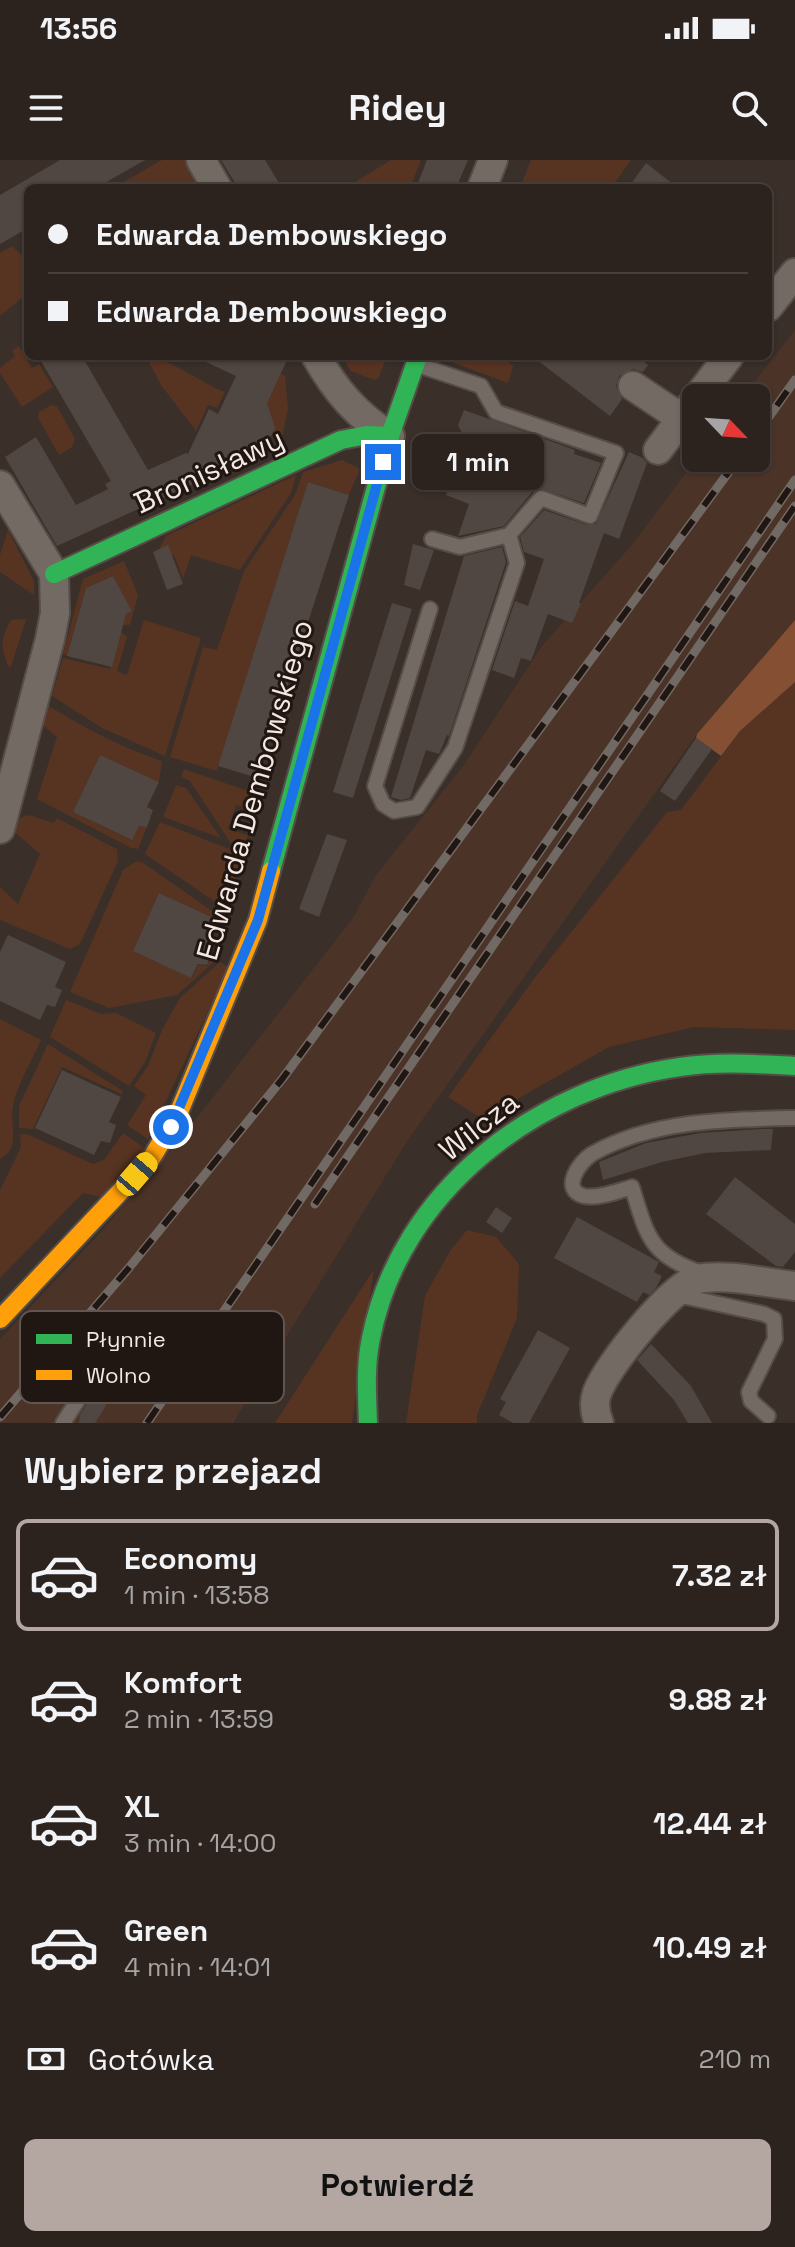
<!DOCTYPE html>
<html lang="pl">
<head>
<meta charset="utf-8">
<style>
  body { margin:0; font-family:"Space Grotesk",sans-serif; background:#382f2c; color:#f1f3f6; height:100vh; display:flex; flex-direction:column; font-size:30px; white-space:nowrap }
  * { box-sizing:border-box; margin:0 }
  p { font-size:26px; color:#a6a4a4 }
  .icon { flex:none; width:44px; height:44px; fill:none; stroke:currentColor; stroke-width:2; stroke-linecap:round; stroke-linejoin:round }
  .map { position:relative; height:1263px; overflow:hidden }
  .details { display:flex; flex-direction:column; background:#2c231f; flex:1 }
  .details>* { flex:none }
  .guide { position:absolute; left:24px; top:24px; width:748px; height:176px; border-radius:12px; box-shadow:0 2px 6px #0004,0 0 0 2px #48403d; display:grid; align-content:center; height:176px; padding:0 24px; background:#2c231f }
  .needle { width:52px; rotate:115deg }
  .buttons { position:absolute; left:682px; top:224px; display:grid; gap:16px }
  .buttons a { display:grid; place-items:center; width:88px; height:88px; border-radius:12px; background:#2c231f; box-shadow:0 2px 6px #0004,0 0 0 2px #48403d; font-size:40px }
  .end { position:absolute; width:36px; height:36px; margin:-18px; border:10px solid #1a73e8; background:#fff; box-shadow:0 0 0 4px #fff }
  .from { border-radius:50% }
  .bubble { position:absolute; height:56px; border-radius:12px; background:#2c231f; box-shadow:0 2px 6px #0004,0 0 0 2px #48403d; font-size:26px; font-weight:700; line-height:56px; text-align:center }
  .car { position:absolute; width:24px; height:48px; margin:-24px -12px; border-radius:10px; box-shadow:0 0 6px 2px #0007; background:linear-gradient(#f5c518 24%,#345 0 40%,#f5c518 0 76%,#345 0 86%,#f5c518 0) }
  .guide b { display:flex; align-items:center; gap:28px; height:76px; font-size:30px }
  .guide b+b { border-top:2px solid #48403d }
  .guide i { width:20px; height:20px; background:#f1f3f6 }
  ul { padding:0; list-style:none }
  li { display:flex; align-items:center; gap:24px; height:112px; margin:0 16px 12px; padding:0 8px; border:4px solid transparent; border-radius:12px }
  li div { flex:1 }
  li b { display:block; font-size:30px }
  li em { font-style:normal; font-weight:700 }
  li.selected { border-color:#b4a7a1 }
  li>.icon { width:72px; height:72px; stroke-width:1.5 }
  h2 { padding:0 24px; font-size:36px; line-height:96px }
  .pay { display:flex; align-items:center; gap:20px; height:88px; padding:0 24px; font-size:30px }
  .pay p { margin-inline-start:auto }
  .action { display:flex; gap:16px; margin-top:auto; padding:16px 24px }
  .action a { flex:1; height:92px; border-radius:12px; background:#b4a7a1; color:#111; font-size:32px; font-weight:700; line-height:92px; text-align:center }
  .status { display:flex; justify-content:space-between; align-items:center; height:56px; padding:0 40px; background:#2c231f; direction:ltr }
  .status svg { height:22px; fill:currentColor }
  header { display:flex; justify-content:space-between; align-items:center; height:104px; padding:0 24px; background:#2c231f; font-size:36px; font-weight:700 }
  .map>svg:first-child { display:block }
  .built { fill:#4b3327 }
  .green { fill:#573422 }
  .forest { fill:#854f33 }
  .building { fill:#504742 }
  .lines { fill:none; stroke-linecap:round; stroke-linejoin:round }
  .lane-casing { stroke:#564d48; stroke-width:18 }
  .street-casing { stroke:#564d48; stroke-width:32 }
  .fast-casing { stroke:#564d48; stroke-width:22 }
  .slow-casing { stroke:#564d48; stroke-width:22 }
  .lane { stroke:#746a64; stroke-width:14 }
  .street { stroke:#746a64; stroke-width:28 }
  .fast { stroke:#30b455; stroke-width:18 }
  .slow { stroke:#ff9f0a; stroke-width:18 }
  .rail-casing { stroke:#716964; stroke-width:9 }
  .rail { stroke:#201713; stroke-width:6; stroke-dasharray:18; stroke-linecap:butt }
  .route { stroke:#1a73e8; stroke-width:10 }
  .labels { text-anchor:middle; stroke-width:6; stroke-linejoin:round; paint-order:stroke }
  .street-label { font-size:30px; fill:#f5e7e1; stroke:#201713 }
  .key { fill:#201713; stroke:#605551; stroke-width:2 }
  .key-label { font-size:22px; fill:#f5e7e1 }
</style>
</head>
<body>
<div class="status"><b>13:56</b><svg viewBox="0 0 49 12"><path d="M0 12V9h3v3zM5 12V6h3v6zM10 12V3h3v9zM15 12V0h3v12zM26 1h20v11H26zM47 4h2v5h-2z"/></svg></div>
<header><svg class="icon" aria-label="menu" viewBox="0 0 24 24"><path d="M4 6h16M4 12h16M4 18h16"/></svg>Ridey<svg class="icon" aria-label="search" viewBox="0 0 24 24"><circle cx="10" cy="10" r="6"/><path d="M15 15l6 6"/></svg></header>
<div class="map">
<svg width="795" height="1263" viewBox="0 0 795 1263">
  <rect width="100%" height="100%" fill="#3a2f29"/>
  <!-- built -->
  <path class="built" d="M795,170V460L697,574L408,980L233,1263H0V1179L100,1073L177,983L353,758L376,715L464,605L542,486L631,386L697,298H756V238H742Z"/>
  <!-- green -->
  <g class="green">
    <path d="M162,0H186L201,27L113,28Z"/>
    <path d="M391,0H421L410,28H354L355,22Z"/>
    <path d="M531,0H631L611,28H520Z"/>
    <path d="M12,86L28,101V133L0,156V93Z"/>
    <path d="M19,186L32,208L39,204L53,227L22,247L0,213V208L15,196L12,190Z"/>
    <path d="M146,196C165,196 203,224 225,232L217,248L208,245L196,271L161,225Z"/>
    <path d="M341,196H387L378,219L374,220L351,211Z"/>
    <path d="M443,196H501L513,206L508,223L446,200Z"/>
    <path d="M281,214L285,216L288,249L282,278L272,274L262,243Z"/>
    <path d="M51,245L57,246L75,279L72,287L59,295L38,258L39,252Z"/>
    <path d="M342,300L357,307L359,311L349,335L308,322L217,611L170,597L203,487L217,490L244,411L295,335L303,312Z"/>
    <path d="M296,315L291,333L240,410L191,395L183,419L174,395L157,401L155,397L166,376Z"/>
    <path d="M8,370L34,421V435L0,412V395Z"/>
    <path d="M124,401L138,435L130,465H123L126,454L132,451L113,416L86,428L67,496L63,494L83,419Z"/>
    <path d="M26,459V460L10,509C0,489 0,479 11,460Z"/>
    <path d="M144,460L201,478L165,596L102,568L52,536L63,498L110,509L121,472L127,477L117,511L127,515Z"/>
    <path d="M795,522V870L694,867L609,887L482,959L448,937L533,820L667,652L681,650L740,571Z"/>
    <path d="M47,545C84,567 121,588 162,601L159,622L100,595L73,652L131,680L139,666L147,667L138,689L131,688L37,639L57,577L41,564Z"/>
    <path d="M184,609L254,633L253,650L236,645L228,669L248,675L244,688L230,682L190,621L181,617Z"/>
    <path d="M176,625L186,628L221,678L163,657Z"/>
    <path d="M29,655L54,663L57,658L117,689L118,701L80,784L70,789L0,760V727L18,744L40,694L10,668L22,657Z"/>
    <path d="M160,662L242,694L227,750L145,694Z"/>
    <path d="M135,702H142L219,756L218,760L159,733L133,791L192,818L198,805L207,806L211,797L216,800L177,835L109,848L70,832L123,710Z"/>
    <path d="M220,802L229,807L148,979L127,965L146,935L134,926L148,906L162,870L180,838Z"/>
    <path d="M66,840L101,854L116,853L156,873L145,902L129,926L50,877Z"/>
    <path d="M0,859L41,880C33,899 16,927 13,946C9,967 22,987 0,999Z"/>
    <path d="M48,884L123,931L121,934L62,907L33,969L19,968V946Z"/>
    <path d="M123,973L146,989L106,1038L83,1033L0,1118V1030L21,987L20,974L29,975L93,1004L104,1000Z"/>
    <path d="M467,1070L496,1077L519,1104L517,1158L477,1255V1263H406L425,1136L450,1091Z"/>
    <path d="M374,1109L352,1263H275Z"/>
  </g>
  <!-- forest -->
  <path class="forest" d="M795,460V522L740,571L721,596L696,578L697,574Z"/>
  <!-- building -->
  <g class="building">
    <path d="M60,0H145L96,28H28V68L0,84V35Z"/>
    <path d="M221,0H265L282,28H238Z"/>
    <path d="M427,0H468L456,28H416Z"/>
    <path d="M646,3L678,28H628Z"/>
    <path d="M38,196H82L148,310L186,293L188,294L209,249L218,254L236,216L193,196H289L267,243L275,268L263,292L229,308L226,306L224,310L57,386L5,297L36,277L76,345L108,329L105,324L111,321Z"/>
    <path d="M532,196H636L648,205L643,212L633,209L619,216L616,226L622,239L610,256Z"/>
    <path d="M464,250L575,290L574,294L601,303L584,343L539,328L533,331L504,366L458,376L469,344L446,335L466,281L458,265Z"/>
    <path d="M629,292L643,298L647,303L619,379L604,373L579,443H581L572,463L548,454L531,501L521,498L514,518L492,510L515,441L528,446L544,399L524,392L520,377L544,350L587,365L596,364Z"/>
    <path d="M308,322L349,335L258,618L218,606Z"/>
    <path d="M413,384L434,390L420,430L404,425Z"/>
    <path d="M168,385L183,424L167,430L153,392Z"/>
    <path d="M502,387L506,402L449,576L447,575L439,594L426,590L410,638L401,640L391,637L464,396Z"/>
    <path d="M113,416L132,451L126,454L112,507L67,496L86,428Z"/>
    <path d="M392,443L412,449L353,638L333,632Z"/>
    <path d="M696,578L712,589L675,641L660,631Z"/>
    <path d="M100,595L159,622L147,647L153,650L147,667L139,666L132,680L73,652Z"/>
    <path d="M327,674L347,680L319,757L299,749Z"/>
    <path d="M159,733L218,760L206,785L213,788L207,805L198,804L191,818L133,791Z"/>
    <path d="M8,775L66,802L55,827L62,830L55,847L47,845L40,860L0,841V792Z"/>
    <path d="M62,910L121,937L109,962L116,965L110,983L101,981L94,995L35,968Z"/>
    <path d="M761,969H773L771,990L705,993L662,1002L603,1020L599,1002L646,983L700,973Z"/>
    <path d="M735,1017L795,1064V1092L783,1107L776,1106L706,1054Z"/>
    <path d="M496,1047L512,1058L502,1073L486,1062Z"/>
    <path d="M577,1057L659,1102L654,1112L662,1116L656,1128L649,1135L643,1132L637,1142L554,1098Z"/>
    <path d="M538,1170L570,1188L529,1263H513L499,1255L506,1242L500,1239Z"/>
    <path d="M651,1184L691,1226L712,1263H688L674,1240L637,1200Z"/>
    <path d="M112,1206H131L95,1263H79L80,1255Z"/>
  </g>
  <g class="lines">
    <!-- lane casing -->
    <g class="lane-casing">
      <g id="lane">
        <path d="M415,204L481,226L496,252L616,293L590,356L541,338L509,375L460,387L432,379"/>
        <path d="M430,449L375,626L383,644L394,651L417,647L455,588L517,403L509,375"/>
        <path d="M702,1113C650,1096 647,1076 632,1027C619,1031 598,1039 584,1036C560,1030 579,1002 592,994C652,960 728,959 795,958"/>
        <path d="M673,1134L764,1154L774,1159L775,1179L749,1232L751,1241L768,1256"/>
        <path d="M63,1263L109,1192"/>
      </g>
    </g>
    <!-- street casing -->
    <g class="street-casing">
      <g id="street">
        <path d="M201,0L217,28"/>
        <path d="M482,28L493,0"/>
        <path d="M768,147L795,113"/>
        <path d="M316,196C335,230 357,256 390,276"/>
        <path d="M633,226L681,258"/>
        <path d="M697,238L729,196"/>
        <path d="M658,290L696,239"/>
        <path d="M0,325L54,414L55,453L50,479L0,669"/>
        <path d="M599,1263C595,1253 593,1244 597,1233C606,1207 671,1126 697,1119C725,1113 766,1123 795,1126"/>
      </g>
    </g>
    <!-- fast casing -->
    <g class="fast-casing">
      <g id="fast">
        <path d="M54,414L341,280L367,275L390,276"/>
        <path d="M271,711L390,276L418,196"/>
        <path d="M368,1263C367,1234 365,1206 371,1178C400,1031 537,927 680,907C718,901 756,904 795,906"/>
      </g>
    </g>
    <!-- slow casing -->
    <g class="slow-casing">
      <path id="slow" d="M0,1159L151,999L179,952L258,760L271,711"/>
    </g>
    <!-- lane -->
    <use href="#lane" class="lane"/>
    <!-- street -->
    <use href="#street" class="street"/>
    <!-- fast -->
    <use href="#fast" class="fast"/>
    <!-- slow -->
    <use href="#slow" class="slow"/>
    <!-- rail casing -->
    <g class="rail-casing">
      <g id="rail">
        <path d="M756,275L795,220"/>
        <path d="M315,1044L795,346"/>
        <path d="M0,1257L128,1109L283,918L739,298"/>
        <path d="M147,1263L795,320"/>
      </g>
    </g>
    <!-- rail -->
    <use href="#rail" class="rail"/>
  </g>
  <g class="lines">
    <!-- route -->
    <path class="route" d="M171,967L258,760L383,302"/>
  </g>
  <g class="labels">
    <!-- street labels -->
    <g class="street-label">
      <text transform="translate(209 311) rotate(-25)" y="10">Bronisławy</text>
      <text transform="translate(255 630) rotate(-74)" y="10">Edwarda Dembowskiego</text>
      <text transform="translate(479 966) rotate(-38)" y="10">Wilcza</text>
    </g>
  </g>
  <!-- legend -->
  <rect x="20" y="1151" width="264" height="92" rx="12" class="key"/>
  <rect x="36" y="1174" width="36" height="10" fill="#30b455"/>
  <rect x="36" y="1210" width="36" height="10" fill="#ff9f0a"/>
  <g class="key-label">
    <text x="86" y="1187">Płynnie</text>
    <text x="86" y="1223">Wolno</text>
  </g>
</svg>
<div class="buttons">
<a><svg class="needle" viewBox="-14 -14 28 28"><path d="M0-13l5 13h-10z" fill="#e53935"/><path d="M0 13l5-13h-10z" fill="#a6a4a4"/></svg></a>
</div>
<i class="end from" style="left:171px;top:967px"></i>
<i class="end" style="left:383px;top:302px"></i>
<div class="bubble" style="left:412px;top:274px;width:132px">1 min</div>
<i class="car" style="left:137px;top:1014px;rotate:41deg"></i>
<div class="guide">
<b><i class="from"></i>Edwarda Dembowskiego</b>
<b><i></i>Edwarda Dembowskiego</b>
</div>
</div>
<section class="details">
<h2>Wybierz przejazd</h2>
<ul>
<li class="selected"><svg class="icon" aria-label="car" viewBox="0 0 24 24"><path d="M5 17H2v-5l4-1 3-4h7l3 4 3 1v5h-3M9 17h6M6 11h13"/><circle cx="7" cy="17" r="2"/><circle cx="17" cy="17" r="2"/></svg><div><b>Economy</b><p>1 min · 13:58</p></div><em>7.32 zł</em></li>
<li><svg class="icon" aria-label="car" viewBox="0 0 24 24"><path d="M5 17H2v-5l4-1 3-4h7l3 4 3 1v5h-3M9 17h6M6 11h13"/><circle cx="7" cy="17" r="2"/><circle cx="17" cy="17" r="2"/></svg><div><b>Komfort</b><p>2 min · 13:59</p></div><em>9.88 zł</em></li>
<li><svg class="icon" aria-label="car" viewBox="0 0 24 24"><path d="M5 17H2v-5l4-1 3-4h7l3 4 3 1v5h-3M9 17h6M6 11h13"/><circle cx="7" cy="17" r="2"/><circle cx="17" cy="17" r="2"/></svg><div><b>XL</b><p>3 min · 14:00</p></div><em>12.44 zł</em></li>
<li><svg class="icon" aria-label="car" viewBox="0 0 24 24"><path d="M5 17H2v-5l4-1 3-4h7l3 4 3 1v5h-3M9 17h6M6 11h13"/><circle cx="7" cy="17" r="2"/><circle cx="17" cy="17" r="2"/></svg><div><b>Green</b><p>4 min · 14:01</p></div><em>10.49 zł</em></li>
</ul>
<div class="pay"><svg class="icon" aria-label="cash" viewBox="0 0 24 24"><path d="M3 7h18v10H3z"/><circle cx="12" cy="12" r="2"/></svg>Gotówka<p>210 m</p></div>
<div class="action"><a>Potwierdź</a></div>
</section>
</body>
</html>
